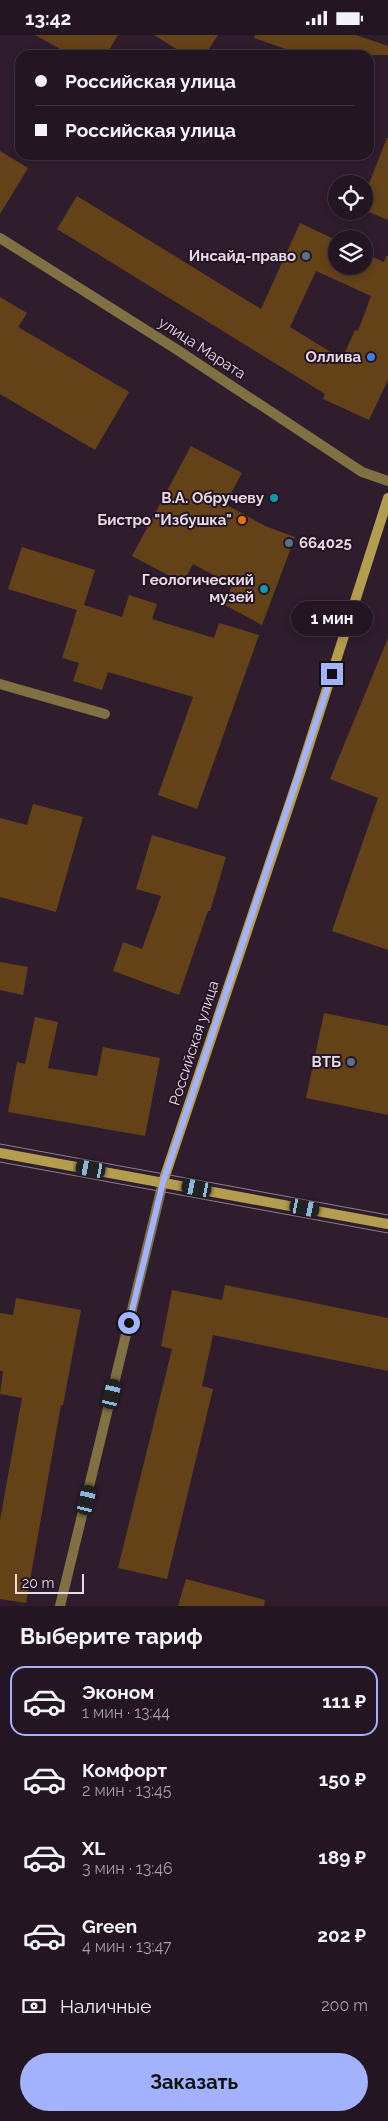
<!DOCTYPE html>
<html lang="ru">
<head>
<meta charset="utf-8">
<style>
  body { margin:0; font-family:Raleway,sans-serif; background:#2f232f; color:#f1f3f6; height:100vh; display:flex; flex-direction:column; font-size:19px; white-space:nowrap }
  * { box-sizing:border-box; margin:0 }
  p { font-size:16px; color:#a39fa5 }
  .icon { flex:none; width:28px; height:28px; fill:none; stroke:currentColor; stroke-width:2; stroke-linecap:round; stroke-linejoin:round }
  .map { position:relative; height:1571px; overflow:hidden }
  .details { display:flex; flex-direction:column; background:#231622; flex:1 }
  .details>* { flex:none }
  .top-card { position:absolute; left:15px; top:15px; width:359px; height:110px; border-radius:15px; box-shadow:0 2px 8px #0003,0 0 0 1px #403540; display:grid; align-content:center; height:110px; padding:0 20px; background:#231622 }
  .buttons { position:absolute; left:328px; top:140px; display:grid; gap:10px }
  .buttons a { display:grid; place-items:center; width:45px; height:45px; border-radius:50%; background:#231622; box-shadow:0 2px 8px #0003,0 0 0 1px #403540; font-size:25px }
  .scale { position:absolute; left:15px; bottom:12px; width:69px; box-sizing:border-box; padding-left:5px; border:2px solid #e6dae5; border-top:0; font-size:14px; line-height:18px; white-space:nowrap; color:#e6dae5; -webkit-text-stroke:4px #251424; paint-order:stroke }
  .end { position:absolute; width:22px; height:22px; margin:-11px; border:6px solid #a2b2fd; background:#111; box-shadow:0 0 0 2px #111 }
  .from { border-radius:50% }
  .bubble { position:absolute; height:35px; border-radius:18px; background:#231622; box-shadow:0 2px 8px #0003,0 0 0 1px #403540; font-size:16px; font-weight:700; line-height:35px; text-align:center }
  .car { position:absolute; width:15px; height:30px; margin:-15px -8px; border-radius:6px; box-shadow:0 0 4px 1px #0007; background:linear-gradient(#222 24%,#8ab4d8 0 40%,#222 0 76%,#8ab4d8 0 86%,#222 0) }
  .top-card b { display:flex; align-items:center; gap:18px; height:48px; font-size:19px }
  .top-card b+b { border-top:1px solid #403540 }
  .top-card i { width:12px; height:12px; background:#f1f3f6 }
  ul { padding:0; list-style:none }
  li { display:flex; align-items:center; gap:15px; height:70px; margin:0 10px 8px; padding:0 10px; border:2px solid transparent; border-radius:15px }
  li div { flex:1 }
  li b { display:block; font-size:19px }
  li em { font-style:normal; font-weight:700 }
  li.on { border-color:#a2b2fd }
  li>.icon { width:45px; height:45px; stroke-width:1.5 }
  h2 { padding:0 20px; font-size:22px; line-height:60px }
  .pay { display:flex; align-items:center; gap:12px; height:55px; padding:0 20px; font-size:19px }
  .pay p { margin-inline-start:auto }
  .button { display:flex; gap:10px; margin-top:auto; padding:10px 20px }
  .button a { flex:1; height:58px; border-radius:30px; background:#a2b2fd; color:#111; font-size:20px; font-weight:700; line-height:58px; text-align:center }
  .status { display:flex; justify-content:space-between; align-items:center; height:35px; padding:0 25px; background:#231622; direction:ltr }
  .status svg { height:14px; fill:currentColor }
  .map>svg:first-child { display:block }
  .building { fill:#634218; fill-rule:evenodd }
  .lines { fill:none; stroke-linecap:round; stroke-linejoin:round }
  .street { stroke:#7f7142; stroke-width:10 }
  .secondary { stroke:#b39d4e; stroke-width:10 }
  .tram { stroke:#8d7e8c; stroke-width:1 }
  .route { stroke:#a2b2fd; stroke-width:6 }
  .service-dot { fill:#5c6f8a; stroke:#251424; stroke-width:2 }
  .shop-dot { fill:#3f7fe0; stroke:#251424; stroke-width:2 }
  .culture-dot { fill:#0f9aa8; stroke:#251424; stroke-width:2 }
  .food-dot { fill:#e8710a; stroke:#251424; stroke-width:2 }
  .labels { text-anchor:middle; stroke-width:4; stroke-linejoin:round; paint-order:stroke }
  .poi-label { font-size:15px; font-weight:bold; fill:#e6dae5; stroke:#251424; text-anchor:end }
  .street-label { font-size:15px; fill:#e6dae5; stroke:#251424 }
</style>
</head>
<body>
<div class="status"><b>13:42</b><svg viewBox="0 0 49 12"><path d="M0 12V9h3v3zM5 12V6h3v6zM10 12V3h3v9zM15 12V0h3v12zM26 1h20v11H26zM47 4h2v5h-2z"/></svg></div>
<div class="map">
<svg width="388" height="1571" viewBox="0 0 388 1571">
  <rect width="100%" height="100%" fill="#2f1d2e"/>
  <!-- building -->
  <g class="building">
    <path d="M35,0H118L106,20H71Z"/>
    <path d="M154,0H218L205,20H186Z"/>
    <path d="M255,0H356L388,11V20H303L254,3Z"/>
    <path d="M387,103H388V185L364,175V161Z"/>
    <path d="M0,116L28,133L0,179Z"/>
    <path d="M77,161L261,274L300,188L336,205V231H364V218L384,227L386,221H388V345L369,385L323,364L325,359L57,194ZM316,236L371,261L358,296L355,295L342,324L290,292Z"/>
    <path d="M0,262L27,278L18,292L129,357L95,415L0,359Z"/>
    <path d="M191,411L242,438L225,469L265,491L295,502L262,590L225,570L232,550L193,529L183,548L132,521Z"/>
    <path d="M22,512L95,535L84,570L122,582L129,560L157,569L152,584L214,603L219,588L259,600L197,774L158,760L193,662L108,637L102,655L73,646L79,628L62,623L77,575L8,554Z"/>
    <path d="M388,603V915L332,896L378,763L330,744Z"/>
    <path d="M33,769L83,782L56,877L0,862V783L27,790Z"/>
    <path d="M152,800L226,822L210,876H208L179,960L113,936L123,907L142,914L161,861L136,854Z"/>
    <path d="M0,927L28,932L23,960L0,955Z"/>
    <path d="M324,978L388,991V1080L306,1063Z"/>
    <path d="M35,982L58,987L48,1033L97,1041L103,1012L160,1023L145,1101L8,1077L17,1027L25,1029Z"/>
    <path d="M225,1250L388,1283V1336L213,1300L202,1351L213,1354L167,1544L118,1533L172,1314L161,1311L172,1255L222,1265Z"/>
    <path d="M16,1263L81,1275L63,1370H61L26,1568L0,1564V1485L22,1363L0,1359L3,1336H0V1278L13,1280Z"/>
    <path d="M186,1544L265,1565L264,1571H178Z"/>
  </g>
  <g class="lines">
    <!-- street -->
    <g class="street">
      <path d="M0,203L176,314L362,437L388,446"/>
      <path d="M0,649L105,679"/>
      <path d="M60,1571L163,1147"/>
    </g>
    <!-- secondary -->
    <g class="secondary">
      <path d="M0,1118L388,1189"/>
      <path d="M163,1147L300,738L388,463"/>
    </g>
    <!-- tram -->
    <g class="tram">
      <path d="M0,1109L388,1180"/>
      <path d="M0,1127L388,1198"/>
    </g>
  </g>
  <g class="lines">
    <!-- route -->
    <path class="route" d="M129,1288L163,1147L332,639"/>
  </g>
  <!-- markers -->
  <g class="service-dot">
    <circle cx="306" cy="221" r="5"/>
    <circle cx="289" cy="508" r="5"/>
    <circle cx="351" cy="1027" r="5"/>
  </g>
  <circle class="shop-dot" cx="371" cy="322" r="5"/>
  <g class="culture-dot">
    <circle cx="274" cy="463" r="5"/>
    <circle cx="264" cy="554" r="5"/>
  </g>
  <circle class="food-dot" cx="242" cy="485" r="5"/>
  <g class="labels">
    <!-- poi labels -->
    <g class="poi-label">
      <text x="296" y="226">Инсайд-право</text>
      <text x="361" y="327">Оллива</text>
      <text x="264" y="468">В.А. Обручеву</text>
      <text x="232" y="490">Бистро "Избушка"</text>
      <text x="299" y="513" text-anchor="start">664025</text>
      <text x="254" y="550">Геологический<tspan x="254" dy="17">музей</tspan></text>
      <text x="341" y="1032">ВТБ</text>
    </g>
    <!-- street labels -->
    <g class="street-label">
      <text transform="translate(202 313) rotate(33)" y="5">улица Марата</text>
      <text transform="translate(194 1008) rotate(-72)" y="5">Российская улица</text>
    </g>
  </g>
</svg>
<div class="buttons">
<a><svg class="icon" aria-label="locate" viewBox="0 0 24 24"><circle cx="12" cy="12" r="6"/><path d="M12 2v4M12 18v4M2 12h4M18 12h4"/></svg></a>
<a><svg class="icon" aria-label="layers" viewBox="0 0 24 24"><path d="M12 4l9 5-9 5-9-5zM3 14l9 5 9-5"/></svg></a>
</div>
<div class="scale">20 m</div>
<i class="end from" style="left:129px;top:1288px"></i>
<i class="end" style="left:332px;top:639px"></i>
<div class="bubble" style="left:291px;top:566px;width:82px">1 мин</div>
<i class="car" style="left:91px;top:1134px;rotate:280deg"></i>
<i class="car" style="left:197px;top:1153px;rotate:281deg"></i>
<i class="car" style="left:305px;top:1173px;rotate:101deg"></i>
<i class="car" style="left:112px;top:1359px;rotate:13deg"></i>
<i class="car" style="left:87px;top:1465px;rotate:13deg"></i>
<div class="top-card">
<b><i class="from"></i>Российская улица</b>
<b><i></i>Российская улица</b>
</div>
</div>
<section class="details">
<h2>Выберите тариф</h2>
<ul>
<li class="on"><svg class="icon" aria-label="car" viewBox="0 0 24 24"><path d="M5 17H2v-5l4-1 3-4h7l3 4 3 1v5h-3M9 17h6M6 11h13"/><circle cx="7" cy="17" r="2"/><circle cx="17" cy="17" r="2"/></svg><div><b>Эконом</b><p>1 мин · 13:44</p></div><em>111 ₽</em></li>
<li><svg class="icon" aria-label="car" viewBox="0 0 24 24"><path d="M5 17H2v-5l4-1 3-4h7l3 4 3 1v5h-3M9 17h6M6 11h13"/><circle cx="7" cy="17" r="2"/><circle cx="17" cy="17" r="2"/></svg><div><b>Комфорт</b><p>2 мин · 13:45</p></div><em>150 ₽</em></li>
<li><svg class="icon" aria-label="car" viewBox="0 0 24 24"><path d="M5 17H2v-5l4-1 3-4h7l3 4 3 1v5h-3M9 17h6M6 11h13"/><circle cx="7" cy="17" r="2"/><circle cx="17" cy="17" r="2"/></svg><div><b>XL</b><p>3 мин · 13:46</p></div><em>189 ₽</em></li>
<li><svg class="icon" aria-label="car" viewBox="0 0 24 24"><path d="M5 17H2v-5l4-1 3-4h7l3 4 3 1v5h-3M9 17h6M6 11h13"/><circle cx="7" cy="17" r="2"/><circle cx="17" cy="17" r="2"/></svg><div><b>Green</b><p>4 мин · 13:47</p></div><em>202 ₽</em></li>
</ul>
<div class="pay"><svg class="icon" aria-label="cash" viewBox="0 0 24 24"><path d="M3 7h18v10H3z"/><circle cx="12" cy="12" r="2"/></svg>Наличные<p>200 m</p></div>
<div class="button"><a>Заказать</a></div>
</section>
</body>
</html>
